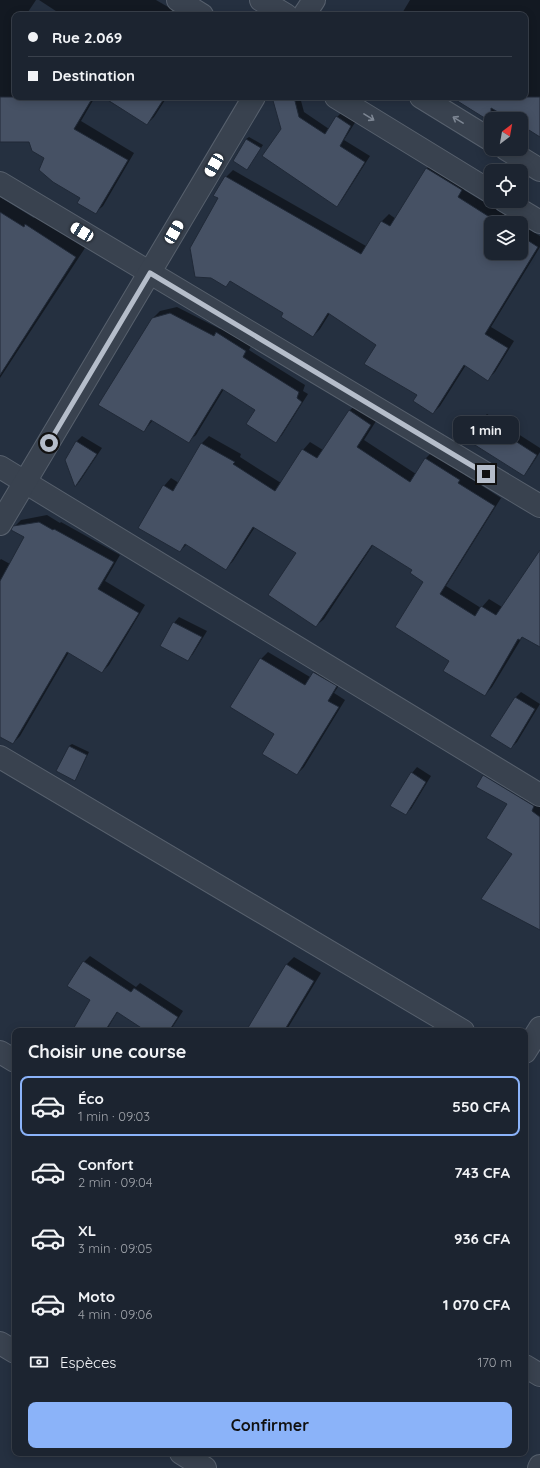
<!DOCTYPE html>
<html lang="fr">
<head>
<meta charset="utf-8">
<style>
  body { margin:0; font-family:Quicksand,sans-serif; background:#252c38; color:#f1f3f6; height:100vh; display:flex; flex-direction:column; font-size:15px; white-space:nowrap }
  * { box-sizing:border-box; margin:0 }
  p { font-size:13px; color:#a0a4ab }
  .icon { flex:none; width:22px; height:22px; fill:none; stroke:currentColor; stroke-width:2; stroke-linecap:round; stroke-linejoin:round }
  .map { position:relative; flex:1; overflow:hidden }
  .side { position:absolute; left:12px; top:1028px; width:516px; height:428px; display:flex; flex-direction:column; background:#1c2430; border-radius:8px; box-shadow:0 2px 10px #0003,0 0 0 1px #3a414c }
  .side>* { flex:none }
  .guide { position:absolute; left:12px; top:12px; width:516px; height:88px; border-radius:8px; box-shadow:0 2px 10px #0003,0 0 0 1px #3a414c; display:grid; align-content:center; height:88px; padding:0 16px; background:#1c2430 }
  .needle { width:26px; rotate:31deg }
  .fabs { position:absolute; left:484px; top:112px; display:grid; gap:8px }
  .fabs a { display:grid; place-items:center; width:44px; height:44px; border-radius:8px; background:#1c2430; box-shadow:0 2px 10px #0003,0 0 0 1px #3a414c; font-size:20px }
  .end { position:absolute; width:18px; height:18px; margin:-9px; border:5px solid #b5bdca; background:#111; box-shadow:0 0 0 2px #111 }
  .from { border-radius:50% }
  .bubble { position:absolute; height:28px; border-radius:8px; background:#1c2430; box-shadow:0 2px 10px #0003,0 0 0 1px #3a414c; font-size:13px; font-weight:700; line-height:28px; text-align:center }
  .car { position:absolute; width:12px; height:24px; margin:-12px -6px; border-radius:5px; box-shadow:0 0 3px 1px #0007; background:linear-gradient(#fff 24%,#345 0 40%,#fff 0 76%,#345 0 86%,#fff 0) }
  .guide b { display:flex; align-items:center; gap:14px; height:38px; font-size:15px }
  .guide b+b { border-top:1px solid #3a414c }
  .guide i { width:10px; height:10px; background:#f1f3f6 }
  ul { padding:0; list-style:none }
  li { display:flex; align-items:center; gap:12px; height:60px; margin:0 8px 6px; padding:0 8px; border:2px solid transparent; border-radius:8px }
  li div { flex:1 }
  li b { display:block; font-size:15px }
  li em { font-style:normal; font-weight:700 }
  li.active { border-color:#8bb3f9 }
  li>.icon { width:36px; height:36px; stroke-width:1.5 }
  h2 { padding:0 16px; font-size:18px; line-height:48px }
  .pay { display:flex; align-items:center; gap:10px; height:44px; padding:0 16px; font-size:15px }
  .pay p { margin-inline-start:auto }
  .cta { display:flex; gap:8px; margin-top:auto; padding:8px 16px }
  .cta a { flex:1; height:46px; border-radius:8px; background:#8bb3f9; color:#111; font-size:16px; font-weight:700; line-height:46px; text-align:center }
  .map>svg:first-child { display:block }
  .shadow { fill:#0007 }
  .building { fill:#465164; stroke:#202937 }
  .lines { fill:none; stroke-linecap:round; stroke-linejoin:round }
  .minor-casing { stroke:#57606d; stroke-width:24 }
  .tertiary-casing { stroke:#57606d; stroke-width:24 }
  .minor { stroke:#39424f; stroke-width:22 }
  .tertiary { stroke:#39424f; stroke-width:22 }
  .oneway { stroke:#7d8693 }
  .route { stroke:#b5bdca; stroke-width:5 }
</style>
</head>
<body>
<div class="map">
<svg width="540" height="1468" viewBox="0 0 540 1468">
  <rect width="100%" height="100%" fill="#253040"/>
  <!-- shadow -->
  <g class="shadow">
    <path d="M0,0H36L26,15H15V97H95L81,121L134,153L103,206L95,213L30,141H0Z"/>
    <path d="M39,0H156L182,15H62Z"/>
    <path d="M410,0H540V135L521,124V119H512L502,113L496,119H491V121L461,97H525V15H401Z"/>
    <path d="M102,97H167L154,117L147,124Z"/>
    <path d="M275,97H300L304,112L329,129L337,117L342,112L356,121L344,140L370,156L342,200L337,205L282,129Z"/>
    <path d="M249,137L263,145L247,169L246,139Z"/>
    <path d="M434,161L468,183L464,190L518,223H491V253H521V225L540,236V247L491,327L514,341L495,372L488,379L466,365L440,406L433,413L377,344L330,313L320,329L313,336L285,312L231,280L226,285L219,198L226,177L233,170L366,246L382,221L389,214L396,219L427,168Z"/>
    <path d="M0,197L34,218L35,216L85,248L0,378Z"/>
    <path d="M177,307L220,329L223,326L252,344L249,350L305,385L303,391L308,394L282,435L276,442L256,409L224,389L196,435L189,441L153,420L144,431L153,318L160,311Z"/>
    <path d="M357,404L378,418L364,440L416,474L426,458L433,451L466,472L465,475L501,498L446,586L481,608L489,599L502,607L540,552V646L523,636L492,687L485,695L450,661L425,581L413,570L373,545L324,619L316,626L298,552L255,527L233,561L226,569L187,544L180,551L164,486L171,478L179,483L202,443L209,436L241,454L240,457L281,483L303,450L310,442L323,450L349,411Z"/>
    <path d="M487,414L540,448V452L529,469L524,475L469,440L482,419Z"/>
    <path d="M82,436L102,448L80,481L76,486L66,460L77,441Z"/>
    <path d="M47,515L60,523L61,522L120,555L105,581L145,605L109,665L102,672L69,652L20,736L13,743L0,736V560L1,559L10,564L25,537L14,527L21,520Z"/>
    <path d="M179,617L207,631L193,654L188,660L174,623Z"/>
    <path d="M268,652L310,677L320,665L343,679L334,693L345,700L304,767L297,774L276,734L261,659Z"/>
    <path d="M521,692L540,704L517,742L511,748L492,736L516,697Z"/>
    <path d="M72,744L89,752L77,777L75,779L69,746Z"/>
    <path d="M417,767L431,776L411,809L405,814L412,773Z"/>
    <path d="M528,791L540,805V924L513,854L521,798Z"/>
    <path d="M90,956L136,987L140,983L183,1011L170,1031H148L118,1011L106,1031H73L91,1000L84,962Z"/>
    <path d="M294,957L321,973L286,1031H247L286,965Z"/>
  </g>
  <!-- building -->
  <g class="building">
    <path d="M0,97H93L74,129L128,160L96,214L77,203L80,198L53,182L39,170L44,158L32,151L29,142H0Z"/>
    <path d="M103,97H165L147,125Z"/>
    <path d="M272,97H294L299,117L325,134L336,116L351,126L340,146L365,162L337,207L262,156L281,129Z"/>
    <path d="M451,97H540V137L521,125V119H510L491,108V122Z"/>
    <path d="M246,139L261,148L247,170L233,161Z"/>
    <path d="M426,168L462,190L458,197L499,223H491V253H521V236L538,247L485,334L508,348L488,381L464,365L433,414L413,401L417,395L364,364L376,345L328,313L313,337L281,317L283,313L230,281L226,287L211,278L195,277L190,248L218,198L213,196L225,176L361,254L381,221L390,226Z"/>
    <path d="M0,212L24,227L25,224L76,257L0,375Z"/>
    <path d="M170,313L214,336L216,332L246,351L243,357L299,392L297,398L302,402L276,443L246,424L255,410L222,389L189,443L151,420L144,432L98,405L152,318Z"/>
    <path d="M349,410L371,425L357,447L410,482L425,458L460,480L458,483L495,506L440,594L475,616L481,606L496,615L540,550V647L522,637L520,640L518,639L485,696L443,671L449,661L395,627L423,582L410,573L412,570L372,545L316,627L268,595L296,553L253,527L226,570L185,544L180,552L138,528L163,485L173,491L201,443L235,462L233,464L275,491L302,449L317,458Z"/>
    <path d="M481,419L537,455L524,476L467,440Z"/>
    <path d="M76,441L97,454L75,487L65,460Z"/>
    <path d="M39,522L53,530L54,529L114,562L98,589L139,613L102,673L67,652L13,744L0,737V581L24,537L11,530L13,526Z"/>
    <path d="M173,622L202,637L188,661L160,646Z"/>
    <path d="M260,658L305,685L313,672L337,686L328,701L339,707L297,775L262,754L274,734L230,707Z"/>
    <path d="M515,697L535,709L511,749L490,736Z"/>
    <path d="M69,746L87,755L75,781L56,771Z"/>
    <path d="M411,772L426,782L406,815L390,806Z"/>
    <path d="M483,775L534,806L532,811L540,817V930L481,899L512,854L486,838L507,804L476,787Z"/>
    <path d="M83,961L131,992L134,988L178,1017L169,1031H146L117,1012L105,1031H72L90,1000L67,986Z"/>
    <path d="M286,964L314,981L284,1031H246Z"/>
  </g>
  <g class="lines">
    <!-- minor casing -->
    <g class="minor-casing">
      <g id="minor">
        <path d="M0,183L540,506"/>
        <path d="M0,467L540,795"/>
        <path d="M0,524L254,97"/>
        <path d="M0,757L463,1031"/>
        <path d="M0,1052L15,1061"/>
        <path d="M525,1052L540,1028"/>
        <path d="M0,1343L15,1352"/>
        <path d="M525,1366L540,1375"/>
        <path d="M181,1453L205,1468"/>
        <path d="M539,1468L540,1466"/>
      </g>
    </g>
    <!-- tertiary casing -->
    <g class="tertiary-casing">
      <g id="tertiary">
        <path d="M178,0L202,15"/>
        <path d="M261,0L286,15"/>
        <path d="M304,15L314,0"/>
        <path d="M336,97L491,192"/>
        <path d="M421,97L491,140"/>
        <path d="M506,149L540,170"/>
        <path d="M505,201L540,222"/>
      </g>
    </g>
    <!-- minor -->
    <use href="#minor" class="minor"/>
    <!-- tertiary -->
    <use href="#tertiary" class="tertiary"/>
  </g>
  <!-- one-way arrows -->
  <defs><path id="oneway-shaft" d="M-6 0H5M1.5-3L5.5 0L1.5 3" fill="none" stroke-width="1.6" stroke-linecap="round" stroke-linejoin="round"/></defs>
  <g class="oneway">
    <use href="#oneway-shaft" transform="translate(369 117) rotate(32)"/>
    <use href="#oneway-shaft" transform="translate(458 120) rotate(-149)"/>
  </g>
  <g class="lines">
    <!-- route -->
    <path class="route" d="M49,443L150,273L486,474"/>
  </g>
</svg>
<div class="fabs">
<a><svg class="needle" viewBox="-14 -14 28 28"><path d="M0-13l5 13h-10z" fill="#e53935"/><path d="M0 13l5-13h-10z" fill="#a0a4ab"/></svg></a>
<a><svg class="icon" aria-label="locate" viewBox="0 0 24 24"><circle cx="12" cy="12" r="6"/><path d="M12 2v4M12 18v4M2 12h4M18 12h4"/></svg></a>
<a><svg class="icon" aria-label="layers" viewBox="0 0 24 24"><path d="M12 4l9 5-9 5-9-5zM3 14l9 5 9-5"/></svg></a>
</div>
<i class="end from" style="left:49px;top:443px"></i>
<i class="end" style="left:486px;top:474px"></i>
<div class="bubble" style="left:453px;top:416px;width:66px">1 min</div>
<i class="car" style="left:214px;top:165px;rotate:210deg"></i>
<i class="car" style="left:82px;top:232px;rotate:301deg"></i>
<i class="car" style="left:174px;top:232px;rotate:30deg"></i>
<div class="guide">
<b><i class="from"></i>Rue 2.069</b>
<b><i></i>Destination</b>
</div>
<section class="side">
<h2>Choisir une course</h2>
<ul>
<li class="active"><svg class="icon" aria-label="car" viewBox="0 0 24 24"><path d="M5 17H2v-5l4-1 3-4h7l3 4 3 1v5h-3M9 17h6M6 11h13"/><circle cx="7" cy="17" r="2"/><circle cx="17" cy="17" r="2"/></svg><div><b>Éco</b><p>1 min · 09:03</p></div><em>550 CFA</em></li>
<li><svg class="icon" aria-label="car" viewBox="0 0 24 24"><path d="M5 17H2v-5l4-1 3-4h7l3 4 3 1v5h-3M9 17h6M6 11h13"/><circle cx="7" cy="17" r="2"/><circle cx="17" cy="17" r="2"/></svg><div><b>Confort</b><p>2 min · 09:04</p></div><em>743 CFA</em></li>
<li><svg class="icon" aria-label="car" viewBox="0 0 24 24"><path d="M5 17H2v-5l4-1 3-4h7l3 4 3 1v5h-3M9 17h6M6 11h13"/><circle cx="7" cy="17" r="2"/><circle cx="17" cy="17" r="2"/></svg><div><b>XL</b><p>3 min · 09:05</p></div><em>936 CFA</em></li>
<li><svg class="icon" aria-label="car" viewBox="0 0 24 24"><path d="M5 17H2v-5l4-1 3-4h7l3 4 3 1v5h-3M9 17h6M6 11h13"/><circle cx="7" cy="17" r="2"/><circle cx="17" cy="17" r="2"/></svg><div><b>Moto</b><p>4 min · 09:06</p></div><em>1 070 CFA</em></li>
</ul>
<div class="pay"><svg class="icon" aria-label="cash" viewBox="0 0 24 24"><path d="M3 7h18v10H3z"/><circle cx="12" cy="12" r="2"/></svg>Espèces<p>170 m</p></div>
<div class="cta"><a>Confirmer</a></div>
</section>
</div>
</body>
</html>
